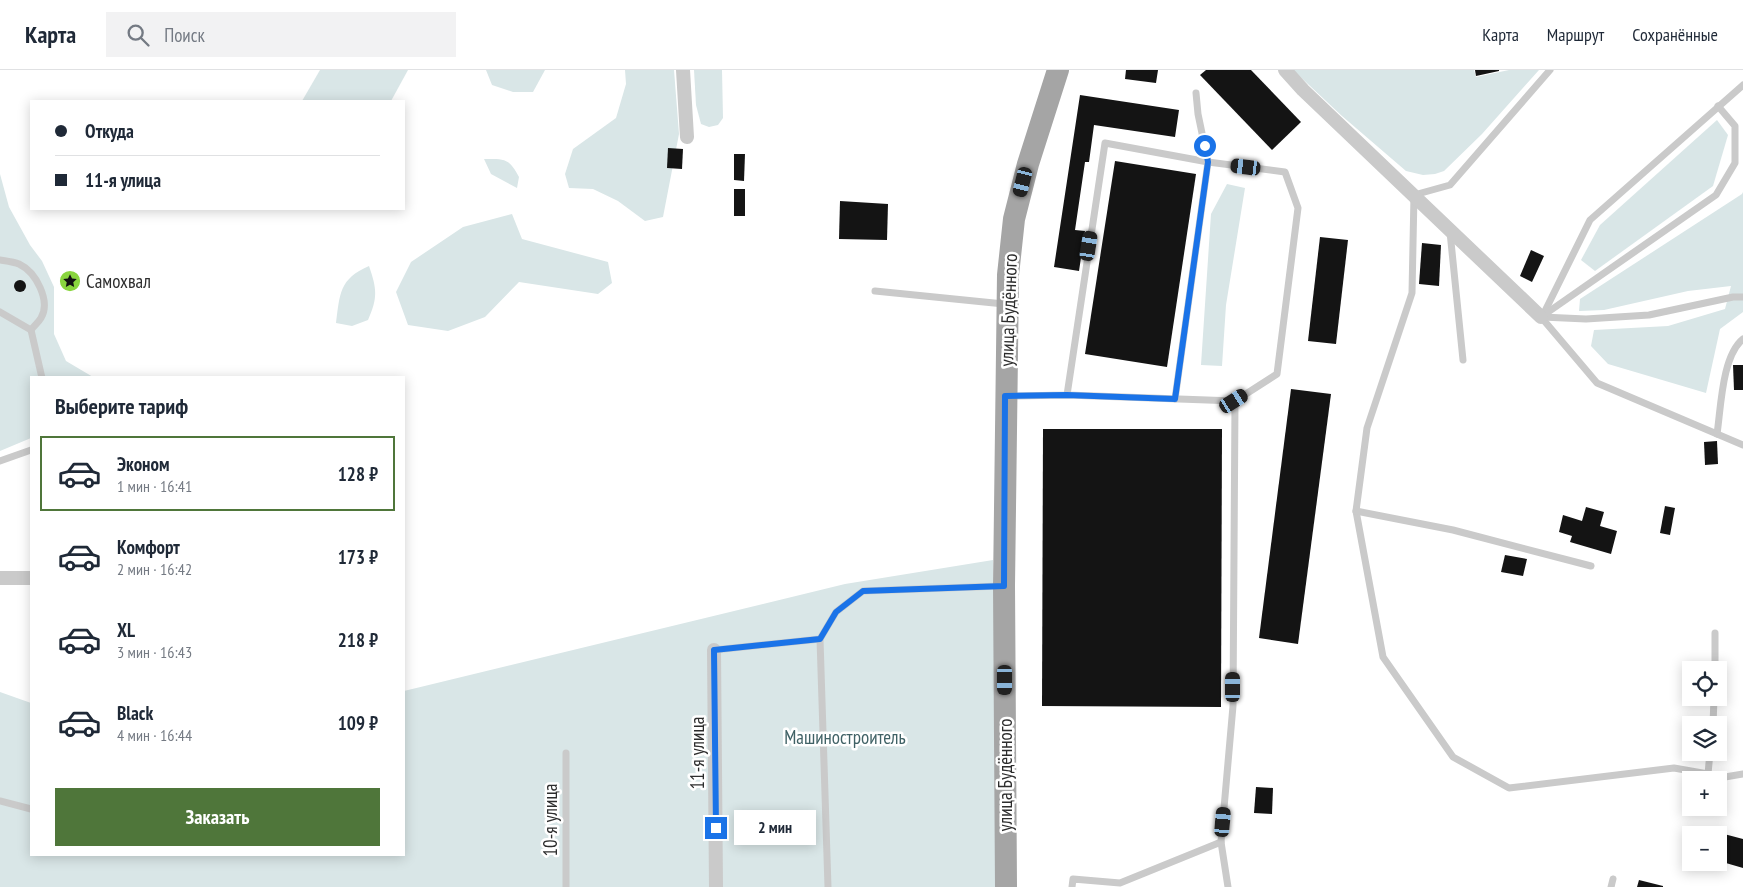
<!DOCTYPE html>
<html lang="ru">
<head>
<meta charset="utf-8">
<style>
  body { margin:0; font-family:"PT Sans Narrow",sans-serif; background:#f2f2f3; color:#1f2937; height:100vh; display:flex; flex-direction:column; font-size:19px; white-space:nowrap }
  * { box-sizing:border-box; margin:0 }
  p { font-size:16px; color:#747a83 }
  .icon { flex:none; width:28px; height:28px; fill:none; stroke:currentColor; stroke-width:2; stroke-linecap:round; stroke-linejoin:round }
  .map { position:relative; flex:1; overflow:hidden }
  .side { position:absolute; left:30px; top:306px; width:375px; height:480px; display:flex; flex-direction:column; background:#fff; border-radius:0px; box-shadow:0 2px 12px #0003 }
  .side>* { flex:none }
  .hud { position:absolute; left:30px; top:30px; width:375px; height:110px; border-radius:0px; box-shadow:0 2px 12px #0003; display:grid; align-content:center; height:110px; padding:0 25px; background:#fff }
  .fabs { position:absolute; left:1682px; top:591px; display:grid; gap:10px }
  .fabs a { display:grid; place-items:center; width:45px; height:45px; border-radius:0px; background:#fff; box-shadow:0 2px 12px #0003; font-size:25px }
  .end { position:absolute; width:22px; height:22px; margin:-11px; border:6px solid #1a73e8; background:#fff; box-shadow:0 0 0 2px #fff }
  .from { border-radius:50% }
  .bubble { position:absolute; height:35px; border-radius:0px; background:#fff; box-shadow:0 2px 12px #0003; font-size:16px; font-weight:700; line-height:35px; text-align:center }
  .car { position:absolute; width:15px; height:30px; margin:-15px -8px; border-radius:6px; box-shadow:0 0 4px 1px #0007; background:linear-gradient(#222 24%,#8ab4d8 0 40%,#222 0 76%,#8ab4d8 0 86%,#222 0) }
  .hud b { display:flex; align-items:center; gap:18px; height:48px; font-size:19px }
  .hud b+b { border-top:1px solid #e0e1e3 }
  .hud i { width:12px; height:12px; background:#1f2937 }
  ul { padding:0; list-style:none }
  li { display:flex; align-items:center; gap:15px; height:75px; margin:0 10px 8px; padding:0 15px; border:2px solid transparent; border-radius:0px }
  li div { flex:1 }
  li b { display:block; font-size:19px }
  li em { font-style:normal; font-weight:700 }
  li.selected { border-color:#4f763a }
  li>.icon { width:45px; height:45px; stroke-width:1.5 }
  h2 { padding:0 25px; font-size:22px; line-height:60px }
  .primary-button { display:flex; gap:10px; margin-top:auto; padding:10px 25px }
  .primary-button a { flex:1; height:58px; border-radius:0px; background:#4f763a; color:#fff; font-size:20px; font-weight:700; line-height:58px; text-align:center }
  header { display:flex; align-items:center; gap:30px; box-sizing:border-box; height:70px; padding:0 25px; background:#fff; border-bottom:1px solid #e0e1e3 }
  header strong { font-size:24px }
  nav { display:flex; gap:28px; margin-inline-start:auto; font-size:18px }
  .search { width:350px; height:45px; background:#f2f2f3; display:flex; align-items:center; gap:12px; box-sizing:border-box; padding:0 18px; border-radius:0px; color:#747a83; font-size:19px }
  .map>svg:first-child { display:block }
  .green { fill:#d9e6e7 }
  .building { fill:#141414 }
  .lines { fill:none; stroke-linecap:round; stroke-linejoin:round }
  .lane { stroke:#cacaca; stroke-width:7 }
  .street { stroke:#cacaca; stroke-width:14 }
  .primary { stroke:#a5a5a5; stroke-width:22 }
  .route { stroke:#1a73e8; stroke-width:6 }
  .labels { text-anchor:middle; stroke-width:5; stroke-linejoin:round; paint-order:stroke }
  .poi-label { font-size:19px; fill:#2d2d2d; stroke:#fff; text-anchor:start }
  .street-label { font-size:19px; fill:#2d2d2d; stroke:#fff }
  .park-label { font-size:19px; fill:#3f6165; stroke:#fff }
</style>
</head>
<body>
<header>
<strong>Карта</strong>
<div class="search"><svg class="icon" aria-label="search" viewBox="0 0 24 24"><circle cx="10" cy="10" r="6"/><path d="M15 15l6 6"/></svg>Поиск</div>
<nav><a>Карта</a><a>Маршрут</a><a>Сохранённые</a></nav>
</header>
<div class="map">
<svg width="1743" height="817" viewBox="0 0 1743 817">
  <rect width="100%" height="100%" fill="#fff"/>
  <!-- green -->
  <g class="green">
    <path d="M320,0H408L391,31H302Z"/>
    <path d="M486,0H545L533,22H513L492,15Z"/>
    <path d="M625,0H674L679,64L663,147L645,151L618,131L593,119L569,118L565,104L573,79L616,48L626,14Z"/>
    <path d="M694,0H722L723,48L718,55L709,57L701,54L696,35Z"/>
    <path d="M1293,0H1474L1476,7L1509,0H1539L1482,64L1444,101L1435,104L1423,105L1406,101L1342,46Z"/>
    <path d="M1717,50L1728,65L1713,116L1595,201L1581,190L1600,155Z"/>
    <path d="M484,89C505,89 509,88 519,107L517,118L491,104Z"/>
    <path d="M0,104L9,137L30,175L42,191L54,217V264L66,291L93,307L31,308V368L0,381Z"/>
    <path d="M1227,114L1245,118L1226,235L1222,296L1201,295L1211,144Z"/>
    <path d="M1743,122V242L1720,259L1706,323L1608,294L1591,276L1594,260L1668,256L1725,239L1731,216L1688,221L1604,240L1579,241L1580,229L1742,124Z"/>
    <path d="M512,144L522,169L608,192L612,213L598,224L519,212L485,247L448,261L408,255L396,222L411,192L463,157Z"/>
    <path d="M369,196C377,219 378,228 368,250L352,256L336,253C340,224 339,209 369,196Z"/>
    <path d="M993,490L999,817H0V622L31,633V785H404V621L845,514Z"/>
  </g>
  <!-- building -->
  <g class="building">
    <path d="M1126,0H1158L1156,13L1125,9Z"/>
    <path d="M1206,0H1251L1301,52L1272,80L1200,5Z"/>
    <path d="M1475,0H1499V1L1476,6Z"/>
    <path d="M1080,25L1179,40L1175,67L1094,55L1089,92H1085L1075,160L1085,161L1079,201L1054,197Z"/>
    <path d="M668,78L683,79L682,99L667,98Z"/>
    <path d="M734,84H745L744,111L734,110Z"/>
    <path d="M1115,91L1196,104L1167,297L1085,284Z"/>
    <rect x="734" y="119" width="11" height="27"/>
    <path d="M840,131L888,134L887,170L839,169Z"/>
    <path d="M1320,167L1348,170L1336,274L1308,271Z"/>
    <path d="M1422,173L1441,175L1439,216L1419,214Z"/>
    <path d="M1531,180L1544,186L1532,212L1520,206Z"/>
    <circle cx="20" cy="216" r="6"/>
    <path d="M1733,295H1743V320H1734Z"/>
    <path d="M1291,319L1331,324L1298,574L1259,568Z"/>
    <path d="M1043,359H1222L1221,637L1042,636Z"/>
    <path d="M1717,371L1718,394L1705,395L1704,372Z"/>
    <path d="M1665,436L1675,438L1670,465L1660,463Z"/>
    <path d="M1586,437L1604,442L1600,456L1617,461L1611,484L1570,472L1572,466L1559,462L1563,445L1582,451Z"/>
    <path d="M1505,485L1527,489L1523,506L1501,502Z"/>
    <path d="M1256,717L1273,718L1272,744L1254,743Z"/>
    <path d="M1724,764L1743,769V798L1719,791V782Z"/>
    <path d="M1639,810L1663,816V817H1637Z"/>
  </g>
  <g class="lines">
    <!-- lane -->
    <g class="lane">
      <path d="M1550,0L1450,115L1414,125L1412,223L1367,358L1356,441L1383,587L1453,687L1509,718L1674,698L1725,707L1743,704"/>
      <path d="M1450,162L1463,290"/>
      <path d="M0,190C6,191 14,192 19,194C36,202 51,231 41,248C38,253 34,256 31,260L42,308"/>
      <path d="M875,221L1004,234"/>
      <path d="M0,242L31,260"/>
      <path d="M1543,245L1590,150L1743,15"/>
      <path d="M1541,247L1716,125L1735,93V56L1718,36"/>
      <path d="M1541,247L1597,313L1743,375"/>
      <path d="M1542,247L1586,249L1649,245L1733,227H1743"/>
      <path d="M1009,326L1067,325L1235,331L1277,304L1298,138L1285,102L1208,92L1105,73L1067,325"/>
      <path d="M1175,329L1208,92L1198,44L1196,23"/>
      <path d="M1717,364C1721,337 1722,286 1743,269"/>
      <path d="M0,391L31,380"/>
      <path d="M1356,441L1453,460L1591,496"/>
      <path d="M820,569L828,817"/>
      <path d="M714,580L820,569L836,542L863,521L1001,516"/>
      <path d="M1715,600V563"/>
      <path d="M1713,655L1714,628"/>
      <path d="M1708,704L1710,682"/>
      <path d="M0,731L31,739"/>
      <path d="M566,817V683"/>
      <path d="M1072,817L1073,809L1120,813L1221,772"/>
      <path d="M1228,817L1221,772L1233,636L1235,331"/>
      <path d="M1611,817L1613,809"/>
    </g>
    <!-- street -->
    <g class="street">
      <path d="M683,0L687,67"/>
      <path d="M1285,0L1303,20L1541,247"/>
      <path d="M0,508H31"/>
      <path d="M714,580L716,817"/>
    </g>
    <!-- primary -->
    <path class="primary" d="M1006,817L1004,516L1008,205L1014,149L1028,94L1058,0"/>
  </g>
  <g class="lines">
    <!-- route -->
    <path class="route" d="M716,758L714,580L820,569L836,542L863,521L1004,516L1005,326L1067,325L1175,329L1208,92L1205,76"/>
  </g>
  <!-- icons -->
  <defs>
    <g id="sight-disc" transform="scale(1.125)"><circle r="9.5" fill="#89d53e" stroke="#fff"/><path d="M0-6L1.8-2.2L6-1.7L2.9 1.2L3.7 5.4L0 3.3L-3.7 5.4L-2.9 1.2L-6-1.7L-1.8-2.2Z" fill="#111"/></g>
  </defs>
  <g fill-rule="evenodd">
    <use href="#sight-disc" x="70" y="211"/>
  </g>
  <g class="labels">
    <!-- poi labels -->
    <g class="poi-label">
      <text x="86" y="218">Самохвал</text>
    </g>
    <!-- street labels -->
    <g class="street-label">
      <text transform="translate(1008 240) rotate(-88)" y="7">улица Будённого</text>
      <text transform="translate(697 683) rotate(-90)" y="7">11-я улица</text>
      <text transform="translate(1005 705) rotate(-90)" y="7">улица Будённого</text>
      <text transform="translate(550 750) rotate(-90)" y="7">10-я улица</text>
    </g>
    <!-- park labels -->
    <g class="park-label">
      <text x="845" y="674">Машиностроитель</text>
    </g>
  </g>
</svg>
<div class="fabs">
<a><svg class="icon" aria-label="locate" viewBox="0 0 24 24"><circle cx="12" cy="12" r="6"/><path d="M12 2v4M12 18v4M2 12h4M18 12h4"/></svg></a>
<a><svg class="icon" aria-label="layers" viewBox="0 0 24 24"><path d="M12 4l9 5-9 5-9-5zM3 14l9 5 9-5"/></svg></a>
<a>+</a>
<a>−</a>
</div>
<i class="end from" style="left:1205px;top:76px"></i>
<i class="end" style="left:716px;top:758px"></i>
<div class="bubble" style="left:734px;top:740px;width:82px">2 мин</div>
<i class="car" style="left:1246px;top:97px;rotate:277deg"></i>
<i class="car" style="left:1023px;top:112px;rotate:194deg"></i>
<i class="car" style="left:1089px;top:176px;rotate:9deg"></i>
<i class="car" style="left:1234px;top:331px;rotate:58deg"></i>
<i class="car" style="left:1005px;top:610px;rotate:180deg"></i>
<i class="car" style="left:1233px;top:617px;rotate:0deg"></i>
<i class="car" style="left:1223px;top:752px;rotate:5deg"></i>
<div class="hud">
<b><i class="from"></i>Откуда</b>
<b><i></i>11-я улица</b>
</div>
<section class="side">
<h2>Выберите тариф</h2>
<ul>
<li class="selected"><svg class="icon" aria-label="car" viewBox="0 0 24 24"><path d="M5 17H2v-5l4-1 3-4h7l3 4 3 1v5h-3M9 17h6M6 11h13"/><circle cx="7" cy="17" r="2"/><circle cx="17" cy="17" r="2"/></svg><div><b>Эконом</b><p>1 мин · 16:41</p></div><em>128 ₽</em></li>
<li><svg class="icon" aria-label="car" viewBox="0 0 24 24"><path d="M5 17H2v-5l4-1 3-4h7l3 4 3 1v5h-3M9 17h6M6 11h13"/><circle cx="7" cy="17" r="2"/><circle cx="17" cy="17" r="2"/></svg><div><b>Комфорт</b><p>2 мин · 16:42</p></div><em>173 ₽</em></li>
<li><svg class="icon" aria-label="car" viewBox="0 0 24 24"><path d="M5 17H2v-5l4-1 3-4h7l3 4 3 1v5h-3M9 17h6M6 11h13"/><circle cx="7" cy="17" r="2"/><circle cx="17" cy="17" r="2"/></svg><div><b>XL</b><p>3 мин · 16:43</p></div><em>218 ₽</em></li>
<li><svg class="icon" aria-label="car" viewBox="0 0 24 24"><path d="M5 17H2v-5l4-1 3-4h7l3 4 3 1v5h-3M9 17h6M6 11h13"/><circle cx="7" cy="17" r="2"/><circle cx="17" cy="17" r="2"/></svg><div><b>Black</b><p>4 мин · 16:44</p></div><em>109 ₽</em></li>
</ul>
<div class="primary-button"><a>Заказать</a></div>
</section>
</div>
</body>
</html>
